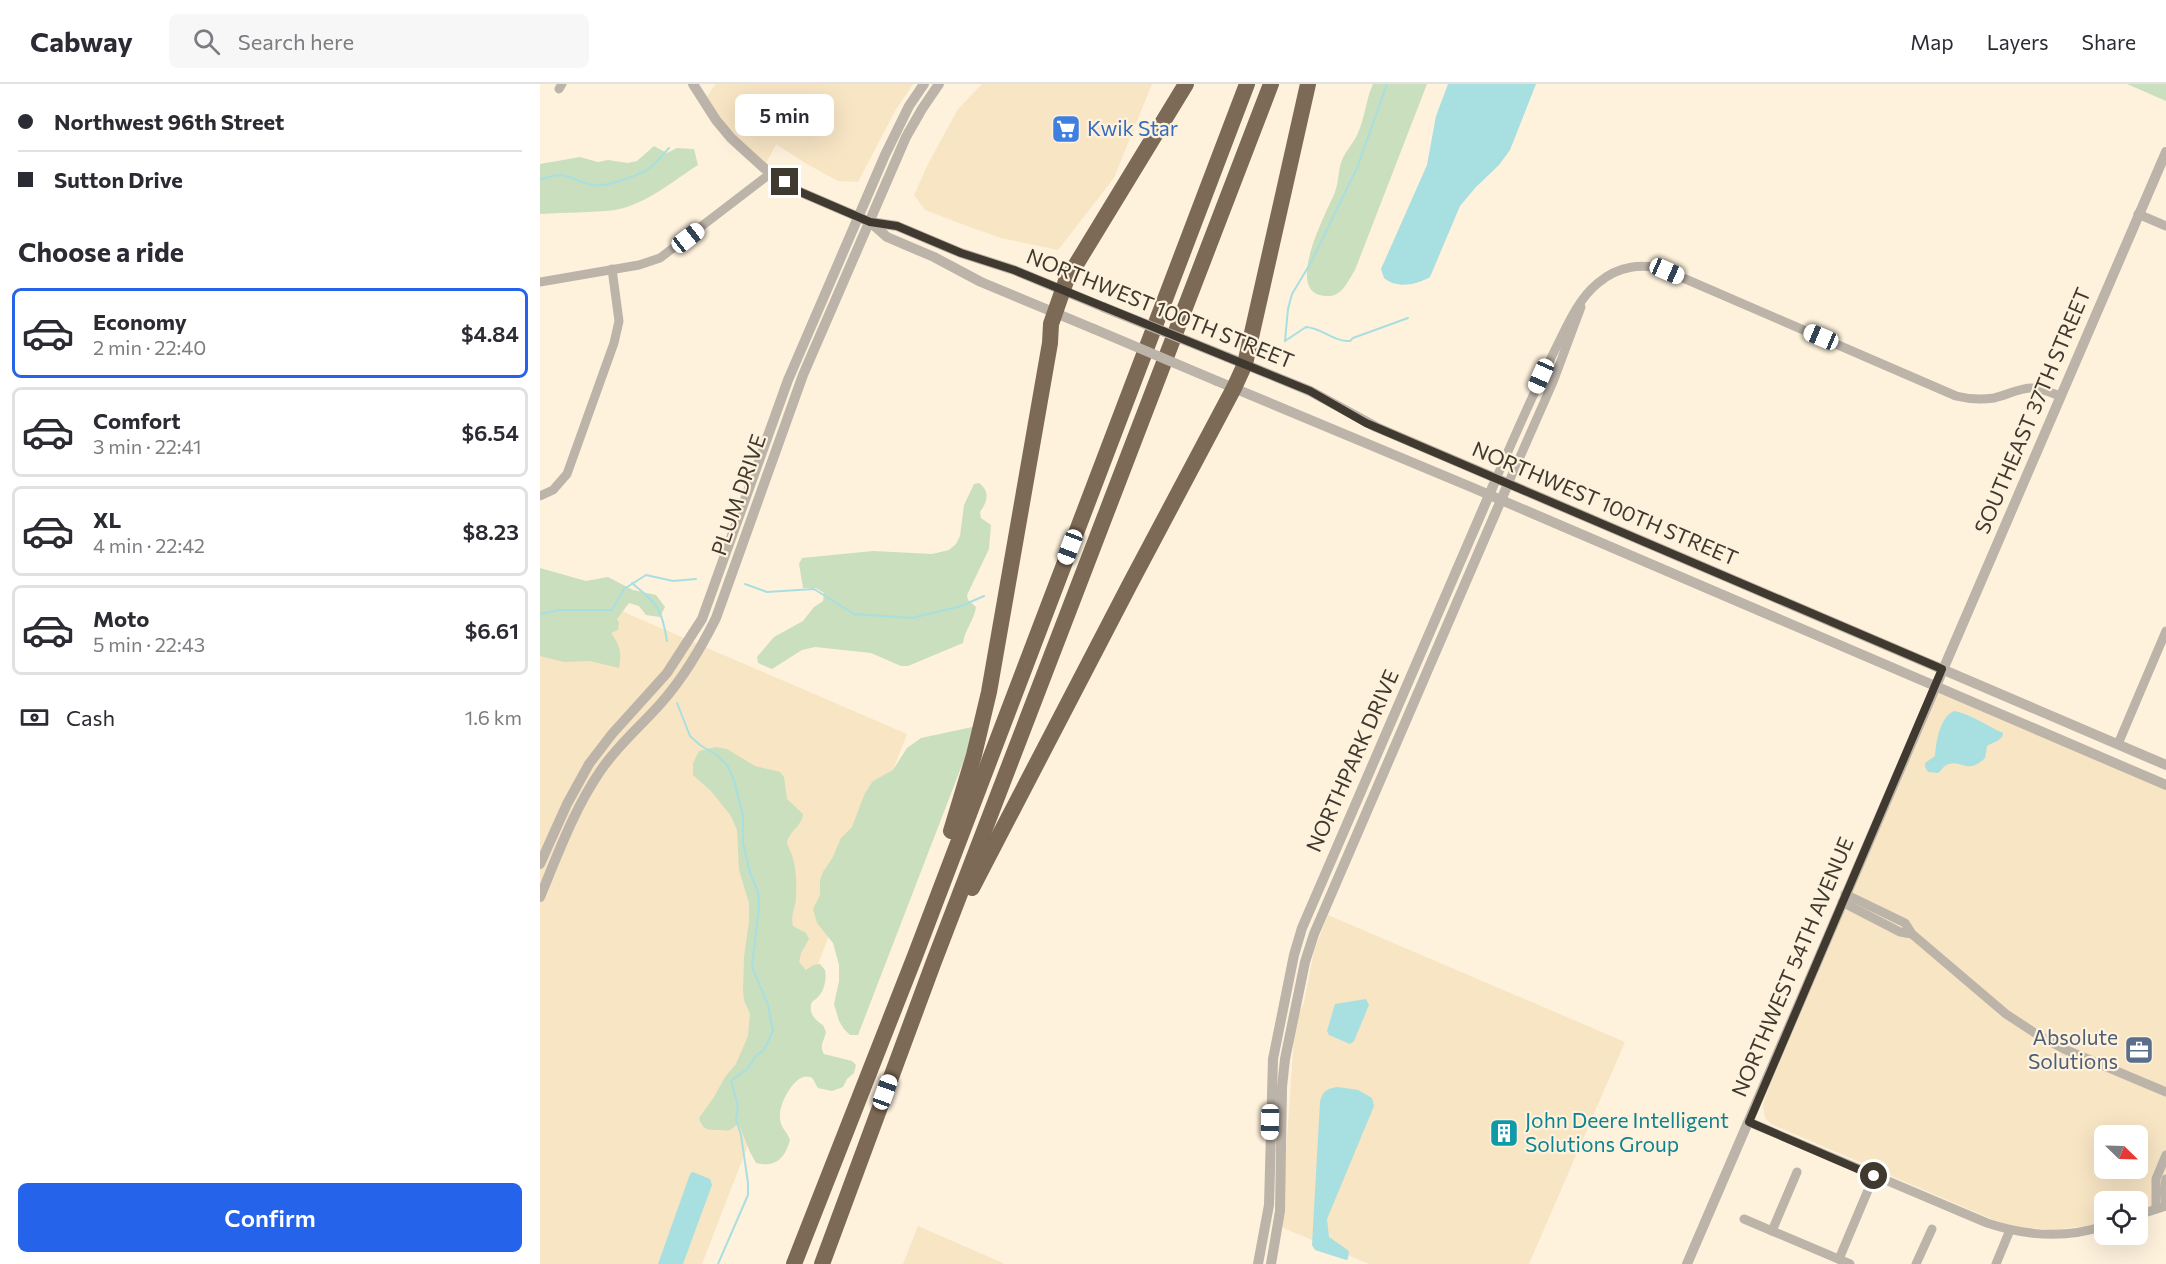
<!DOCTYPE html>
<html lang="en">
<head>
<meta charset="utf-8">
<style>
  body { margin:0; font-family:Commissioner,sans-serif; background:#f7f7f7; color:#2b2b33; height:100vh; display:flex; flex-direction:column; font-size:22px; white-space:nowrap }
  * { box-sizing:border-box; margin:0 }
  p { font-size:20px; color:#7c7c81 }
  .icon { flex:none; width:33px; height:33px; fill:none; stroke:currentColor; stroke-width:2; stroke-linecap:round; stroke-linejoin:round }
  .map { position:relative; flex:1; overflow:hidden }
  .side { display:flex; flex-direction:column; background:#fff; width:540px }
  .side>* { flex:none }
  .guide { display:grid; align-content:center; height:132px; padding:0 18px; background:#fff }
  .needle { width:39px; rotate:113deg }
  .tools { position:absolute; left:1554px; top:1041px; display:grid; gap:12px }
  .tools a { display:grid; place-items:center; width:54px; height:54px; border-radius:9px; background:#fff; box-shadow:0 6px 24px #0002; font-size:30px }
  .end { position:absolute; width:27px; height:27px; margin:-14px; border:8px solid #3f392f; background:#fff; box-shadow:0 0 0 3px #fff }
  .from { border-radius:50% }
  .bubble { position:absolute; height:42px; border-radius:9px; background:#fff; box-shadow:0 6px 24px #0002; font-size:20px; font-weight:600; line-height:42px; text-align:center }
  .car { position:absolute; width:18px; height:36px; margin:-18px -9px; border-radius:8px; box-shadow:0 0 4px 2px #0007; background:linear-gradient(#fff 24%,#345 0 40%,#fff 0 76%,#345 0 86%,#fff 0) }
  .guide b { display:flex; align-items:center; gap:21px; height:57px; font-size:22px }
  .guide b+b { border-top:2px solid #e1e1e2 }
  .guide i { width:15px; height:15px; background:#2b2b33 }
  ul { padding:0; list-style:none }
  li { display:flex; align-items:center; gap:18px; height:90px; margin:0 12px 9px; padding:0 6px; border:3px solid #e1e1e2; border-radius:9px }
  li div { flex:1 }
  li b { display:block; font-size:22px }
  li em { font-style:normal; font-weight:600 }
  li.active { border-color:#2563eb }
  li>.icon { width:54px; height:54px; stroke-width:1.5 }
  h2 { padding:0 18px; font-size:27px; line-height:72px }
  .pay { display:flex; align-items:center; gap:15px; height:66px; padding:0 18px; font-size:22px }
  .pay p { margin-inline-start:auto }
  .primary-button { display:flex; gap:12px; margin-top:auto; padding:12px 18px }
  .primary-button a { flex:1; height:69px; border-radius:9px; background:#2563eb; color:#fff; font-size:24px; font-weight:600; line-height:69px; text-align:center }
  header { display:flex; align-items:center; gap:36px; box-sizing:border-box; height:84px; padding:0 30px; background:#fff; border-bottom:2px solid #e1e1e2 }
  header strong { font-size:28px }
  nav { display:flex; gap:33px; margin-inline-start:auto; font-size:21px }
  .search { width:420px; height:54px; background:#f7f7f7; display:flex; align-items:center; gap:15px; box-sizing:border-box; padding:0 21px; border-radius:9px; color:#7c7c81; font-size:22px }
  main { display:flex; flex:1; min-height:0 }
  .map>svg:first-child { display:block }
  .built { fill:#f7e5c4; fill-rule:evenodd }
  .green { fill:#c9dfbe }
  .water { fill:#a8dfe0 }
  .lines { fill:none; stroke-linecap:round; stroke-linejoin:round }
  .stream { stroke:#a8dfe0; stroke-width:2 }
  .minor { stroke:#bcb3a9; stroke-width:9 }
  .tertiary { stroke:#bcb3a9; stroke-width:10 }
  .motorway { stroke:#7c6956; stroke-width:16 }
  .tertiary-bridge { stroke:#bcb3a9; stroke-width:10 }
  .route { stroke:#3f392f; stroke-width:8 }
  .labels { text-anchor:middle; stroke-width:4.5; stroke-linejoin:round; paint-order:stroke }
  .shop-label { font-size:21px; fill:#366cbe; stroke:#fef2dd; text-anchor:start }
  .street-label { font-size:21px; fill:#3f392f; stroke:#fef2dd }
  .service-label { font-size:21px; fill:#4e5e75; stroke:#fef2dd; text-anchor:end }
  .culture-label { font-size:21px; fill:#0d838f; stroke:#fef2dd; text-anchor:start }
</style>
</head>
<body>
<header>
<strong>Cabway</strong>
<div class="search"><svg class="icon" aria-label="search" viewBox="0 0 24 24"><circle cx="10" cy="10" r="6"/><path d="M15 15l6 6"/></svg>Search here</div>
<nav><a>Map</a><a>Layers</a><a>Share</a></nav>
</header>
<main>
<section class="side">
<div class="guide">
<b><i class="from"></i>Northwest 96th Street</b>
<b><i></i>Sutton Drive</b>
</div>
<h2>Choose a ride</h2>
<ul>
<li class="active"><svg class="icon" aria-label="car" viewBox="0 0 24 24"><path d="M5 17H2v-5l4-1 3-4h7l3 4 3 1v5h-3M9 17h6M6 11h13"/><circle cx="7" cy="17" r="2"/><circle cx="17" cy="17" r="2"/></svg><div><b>Economy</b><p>2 min · 22:40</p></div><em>$4.84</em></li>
<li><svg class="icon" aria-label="car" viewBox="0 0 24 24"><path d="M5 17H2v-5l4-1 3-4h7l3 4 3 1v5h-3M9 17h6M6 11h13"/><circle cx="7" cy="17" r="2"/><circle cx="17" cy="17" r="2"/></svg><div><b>Comfort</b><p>3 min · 22:41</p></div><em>$6.54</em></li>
<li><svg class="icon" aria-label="car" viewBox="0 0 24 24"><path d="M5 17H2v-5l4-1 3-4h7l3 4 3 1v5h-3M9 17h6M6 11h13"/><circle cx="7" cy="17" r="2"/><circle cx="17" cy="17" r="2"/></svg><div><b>XL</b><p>4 min · 22:42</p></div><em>$8.23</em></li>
<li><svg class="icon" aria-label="car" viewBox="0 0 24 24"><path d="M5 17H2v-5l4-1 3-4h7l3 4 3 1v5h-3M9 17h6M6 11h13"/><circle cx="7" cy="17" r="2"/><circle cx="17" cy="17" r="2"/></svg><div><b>Moto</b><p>5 min · 22:43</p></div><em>$6.61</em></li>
</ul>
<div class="pay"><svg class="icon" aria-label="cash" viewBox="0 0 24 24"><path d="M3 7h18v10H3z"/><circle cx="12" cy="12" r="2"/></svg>Cash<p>1.6 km</p></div>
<div class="primary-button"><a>Confirm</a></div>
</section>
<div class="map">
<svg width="1626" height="1180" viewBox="0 0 1626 1180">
  <rect width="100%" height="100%" fill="#fef2dd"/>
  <!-- built -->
  <g class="built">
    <path d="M176,0H373L355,27L318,98L298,97L265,79L236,60L224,84L163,18Z"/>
    <path d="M442,0H612L574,94L518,166L461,154L427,142L385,126L374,111L388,80L418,25Z"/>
    <path d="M0,492L367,650L162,1180H0Z"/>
    <path d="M1399,609L1626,696V1119L1598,1126V1118H1564V1137L1554,1141L1512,1146L1477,1143L1456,1137L1231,1040L1225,1034L1223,1021L1229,1001L1395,614ZM1564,1052H1598V1084H1564Z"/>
    <path d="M788,831L1085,958L989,1180H829L741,1143L755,938L764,919L774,867Z"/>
    <path d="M378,1142L465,1180H363Z"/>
  </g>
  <!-- green -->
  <g class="green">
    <path d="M833,0H887L815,186C809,195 803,211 790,212C739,215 787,128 795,108C799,97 798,86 802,76C806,66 814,59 818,49C825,33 826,15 833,0Z"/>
    <path d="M1587,0H1626V17Z"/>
    <path d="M114,62L127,69L137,64L154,65L158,81C133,97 105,121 75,126C51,129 25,128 0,130V80L40,73L58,78L68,76L88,79L97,77Z"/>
    <path d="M439,399C451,408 447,418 440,428L441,434L451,441L449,465L427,511L428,516L436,523C434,537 425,545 423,559L368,582H361L331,569L275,563L262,566L232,585L218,579L217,573L234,553L263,537L274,523L283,517L284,509L276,504H263L259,480L262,474L333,467L392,470L409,466L416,460L420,452L424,421L434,400Z"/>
    <path d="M0,484L46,497L68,493L93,506L116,511L125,523L120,533L106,531L99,522L89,519L77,535L79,539L78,546L71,549C80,561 82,570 79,584L50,577L24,578L0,572Z"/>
    <path d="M437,642L318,951H310L304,945L299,937L294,920L299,897V881L293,859L277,839L273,825L280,811V796L283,788L293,773L301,754L312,743L325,709L333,697L353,686L367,664L381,654Z"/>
    <path d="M175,663L187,665L215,682L240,688L244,693L247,715L263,730C262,743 248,747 247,760C256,776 257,795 256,813C256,823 250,831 253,842L266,849L269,855L261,869L259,878L266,886L273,881L280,880L285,886C287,895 284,908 277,914C274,917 272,916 271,921C269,930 276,937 283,941L286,948C284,957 279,962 284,970L312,977L316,981L314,989L307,995L303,1003L292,1007L278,1004C275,1000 274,994 270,993C255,988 240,1019 240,1030C239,1044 246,1045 250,1056C245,1074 236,1084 216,1079L210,1068L200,1043L196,1041C189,1049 186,1046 178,1046C167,1046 163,1046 159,1034L174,1013L185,993L196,980L208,952L210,930L204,916L203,907L204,873L209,838V819L199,786L197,746L191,732L171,707L153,691V679L159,667Z"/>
  </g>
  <!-- water -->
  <g class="water">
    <path d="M908,0H996L970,66L959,81L936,103L920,122L890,193C876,201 857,205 844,194L841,185L887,81L896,32Z"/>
    <path d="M1414,627C1431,630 1447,642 1463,649C1463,657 1453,658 1447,662L1445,674C1427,691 1423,676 1409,680C1404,681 1402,686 1398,689L1388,688L1385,683V679L1395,672C1396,658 1400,633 1414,627Z"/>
    <path d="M826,915L829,921L814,957L810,960L789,951L787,947L795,920Z"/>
    <path d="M798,1003L818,1006L832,1014L834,1022L787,1135L789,1153L809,1167L808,1175L806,1176L775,1166L772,1161L780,1018C782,1007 788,1004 798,1003Z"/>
    <path d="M153,1088L170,1095L172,1101L143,1180H118L149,1093L151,1089Z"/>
  </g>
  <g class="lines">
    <!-- stream -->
    <g class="stream">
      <path d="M0,96C27,85 29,96 53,101C64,104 100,91 110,84C117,79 123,70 129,64"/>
      <path d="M745,257L748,225L752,210L770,180L817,84L847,0"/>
      <path d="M745,257L766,243C782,244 794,258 810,257L813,254L868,234"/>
      <path d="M92,499C117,520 122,524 127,557"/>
      <path d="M205,500L227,508L274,505L314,530L372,534L421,522L444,512"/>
      <path d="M0,530L20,526H72L84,505L106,491L133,497L156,495"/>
      <path d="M137,619L150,652L160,661L178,672L187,681L194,696L203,732V759L210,789L218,808L219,822L212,883L228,921L233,947L224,966L217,971L207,985L191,997L198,1022L196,1035L201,1051L208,1099V1111L178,1180"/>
    </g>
    <!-- minor -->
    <g class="minor">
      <path d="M19,5L22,0"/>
      <path d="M1598,130L1626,142"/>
      <path d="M0,198L99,181L120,174L231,89"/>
      <path d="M956,395C975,351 994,307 1016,264C1027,242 1038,215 1058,199C1078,182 1103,178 1127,187L1416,312C1428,315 1441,316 1454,314C1468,311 1478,304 1492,304C1502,304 1511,309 1520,312"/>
      <path d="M968,400L1013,298L1041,223"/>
      <path d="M0,412L13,406L27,390L74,259L79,237L72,185"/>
      <path d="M1578,660L1626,547"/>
      <path d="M1305,810L1365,839L1372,850L1466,930L1498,951L1524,965L1626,1008"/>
      <path d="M1302,818L1360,848L1372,850"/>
      <path d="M1209,1038L1447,1139C1486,1152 1525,1155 1564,1142"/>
      <path d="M1626,1095L1624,1107L1626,1122"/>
      <path d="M1616,1125V1095L1626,1071"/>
      <path d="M1598,1131L1626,1122"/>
      <path d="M1204,1135L1310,1180"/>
      <path d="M1232,1147L1257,1088"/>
      <path d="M1299,1175L1334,1092"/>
      <path d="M1376,1180L1392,1145"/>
      <path d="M1456,1180L1470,1146"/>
    </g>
    <!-- tertiary -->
    <g class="tertiary">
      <path d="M153,0L176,36L191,54L224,84L258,107L330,138L357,142L421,169L474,186L563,223"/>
      <path d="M330,138L347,153L394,173L441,198L554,245"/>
      <path d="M687,273L770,307L836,343L1626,681"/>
      <path d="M677,297L931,403L1626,701"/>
      <path d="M0,780L27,720L49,680L72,650L127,589L162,535L248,296L345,71L369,22L384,0"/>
      <path d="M0,813C18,770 34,725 61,686C78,661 102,641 122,618C144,593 161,564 176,534L263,291L366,53L382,25L399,0"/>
      <path d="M718,1180L729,1121L733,975L754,871L762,844L956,395"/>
      <path d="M731,1180L740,1127L742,1003L745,975L765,878L774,850L968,400"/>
      <path d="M1147,1180L1626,68"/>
    </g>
    <!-- motorway -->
    <g class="motorway">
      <path d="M411,747L434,671L449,608L510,259L511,240L526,197L646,0"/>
      <path d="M432,804L590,500L694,304L705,280L768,0"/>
      <path d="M254,1180L375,872L707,0"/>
      <path d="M282,1180L393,880L731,0"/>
    </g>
    <!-- tertiary-bridge -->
    <g class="tertiary-bridge">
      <path d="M563,223L687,273"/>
      <path d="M554,245L677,297"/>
    </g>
  </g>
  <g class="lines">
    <!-- route -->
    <path class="route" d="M245,98L258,107L330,138L357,142L421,169L474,186L716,285L770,307L826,339L1402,585L1209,1038L1334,1092"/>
  </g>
  <!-- icons -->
  <defs>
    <g id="supermarket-square" transform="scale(1.5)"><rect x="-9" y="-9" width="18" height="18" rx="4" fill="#3f7fe0" stroke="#fef2dd"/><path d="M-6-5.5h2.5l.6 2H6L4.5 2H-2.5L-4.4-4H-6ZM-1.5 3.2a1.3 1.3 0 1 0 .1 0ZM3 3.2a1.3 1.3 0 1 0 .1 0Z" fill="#fff"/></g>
    <g id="office-square" transform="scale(1.5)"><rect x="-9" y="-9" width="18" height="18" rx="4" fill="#5c6f8a" stroke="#fef2dd"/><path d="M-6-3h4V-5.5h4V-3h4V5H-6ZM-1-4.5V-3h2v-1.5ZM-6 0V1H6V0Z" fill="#fff"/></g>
    <g id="building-square" transform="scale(1.5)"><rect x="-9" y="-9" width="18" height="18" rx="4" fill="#0f9aa8" stroke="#fef2dd"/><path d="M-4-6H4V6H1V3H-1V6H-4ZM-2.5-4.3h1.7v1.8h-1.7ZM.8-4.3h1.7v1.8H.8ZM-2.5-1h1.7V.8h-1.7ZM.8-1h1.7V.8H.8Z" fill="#fff"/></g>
  </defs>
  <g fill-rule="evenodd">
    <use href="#supermarket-square" x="526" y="45"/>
    <use href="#office-square" x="1599" y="966"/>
    <use href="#building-square" x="964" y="1049"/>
  </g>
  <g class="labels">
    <!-- shop labels -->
    <g class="shop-label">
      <text x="547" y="52">Kwik Star</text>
    </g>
    <!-- street labels -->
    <g class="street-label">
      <text transform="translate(620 225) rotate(22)" y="7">NORTHWEST 100TH STREET</text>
      <text transform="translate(1493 327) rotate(-67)" y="7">SOUTHEAST 37TH STREET</text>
      <text transform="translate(199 411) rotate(-71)" y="7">PLUM DRIVE</text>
      <text transform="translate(1065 420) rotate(23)" y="7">NORTHWEST 100TH STREET</text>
      <text transform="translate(813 677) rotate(-66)" y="7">NORTHPARK DRIVE</text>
      <text transform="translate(1253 883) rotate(-67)" y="7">NORTHWEST 54TH AVENUE</text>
    </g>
    <!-- service labels -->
    <g class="service-label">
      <text x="1578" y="961">Absolute<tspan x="1578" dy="24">Solutions</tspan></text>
    </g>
    <!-- culture labels -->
    <g class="culture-label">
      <text x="985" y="1044">John Deere Intelligent<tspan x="985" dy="24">Solutions Group</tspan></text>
    </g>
  </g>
</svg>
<div class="tools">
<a><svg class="needle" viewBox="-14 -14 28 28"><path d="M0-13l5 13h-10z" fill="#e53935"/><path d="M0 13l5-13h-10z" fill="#7c7c81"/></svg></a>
<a><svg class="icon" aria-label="locate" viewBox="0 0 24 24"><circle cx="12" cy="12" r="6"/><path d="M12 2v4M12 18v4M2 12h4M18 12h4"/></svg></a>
</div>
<i class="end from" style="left:1334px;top:1092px"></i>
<i class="end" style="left:245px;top:98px"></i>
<div class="bubble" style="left:195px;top:10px;width:99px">5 min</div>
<i class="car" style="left:148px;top:154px;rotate:52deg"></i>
<i class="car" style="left:1127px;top:187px;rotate:114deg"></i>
<i class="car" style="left:1281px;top:253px;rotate:293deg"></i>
<i class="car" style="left:1001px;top:292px;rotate:204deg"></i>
<i class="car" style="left:530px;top:463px;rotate:201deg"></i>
<i class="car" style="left:345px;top:1008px;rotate:20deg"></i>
<i class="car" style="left:730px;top:1038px;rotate:181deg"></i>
</div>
</main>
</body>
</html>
